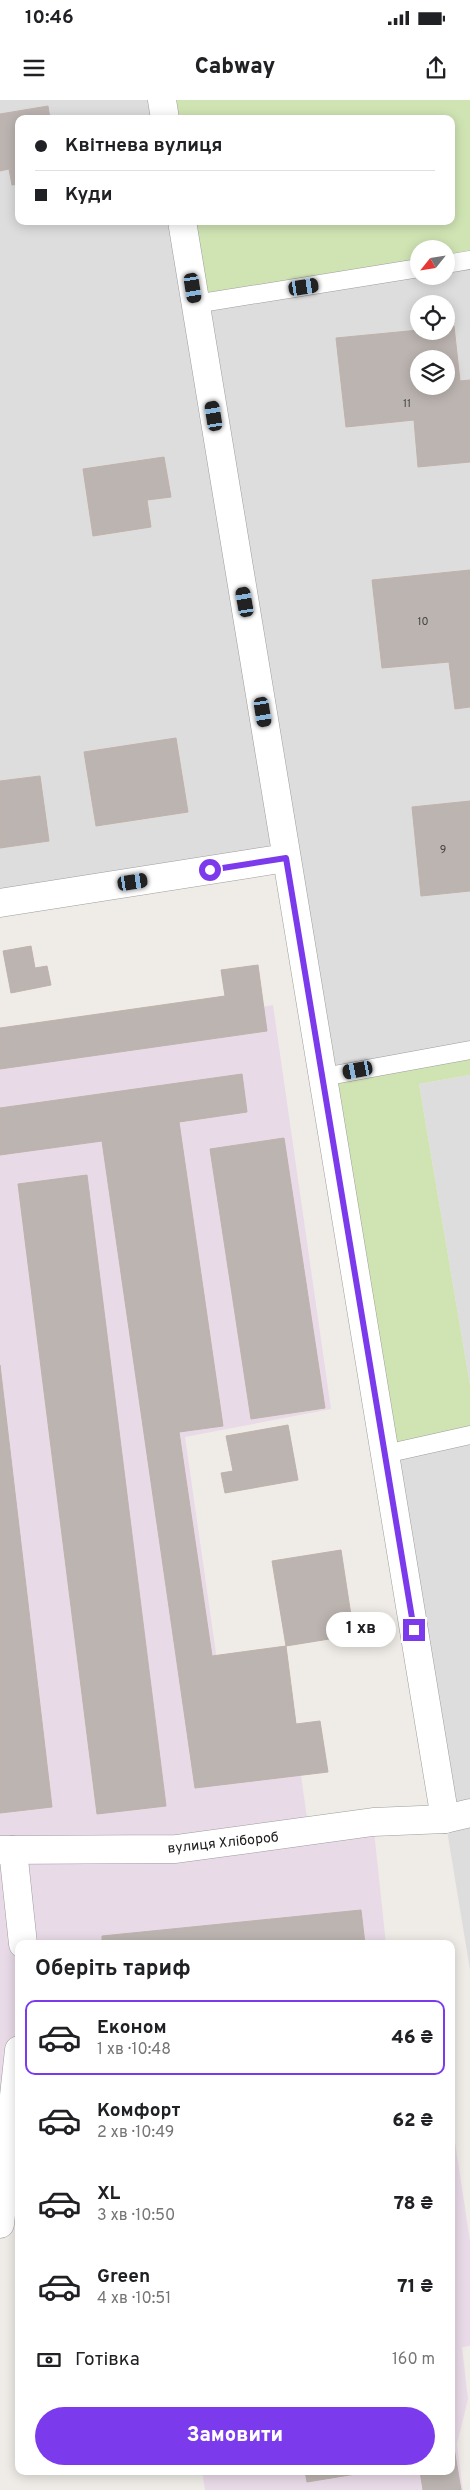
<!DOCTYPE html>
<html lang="uk">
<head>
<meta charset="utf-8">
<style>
  body { margin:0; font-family:Overpass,sans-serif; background:#f2f2f2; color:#202124; height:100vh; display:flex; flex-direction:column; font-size:19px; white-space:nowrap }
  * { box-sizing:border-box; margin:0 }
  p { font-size:16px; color:#757577 }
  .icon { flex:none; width:28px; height:28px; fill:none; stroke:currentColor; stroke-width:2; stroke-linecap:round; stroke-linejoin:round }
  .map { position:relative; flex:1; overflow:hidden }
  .sheet { position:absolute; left:15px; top:1840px; width:440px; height:535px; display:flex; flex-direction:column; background:#fff; border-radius:10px; box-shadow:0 2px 12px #0003 }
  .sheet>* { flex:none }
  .hud { position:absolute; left:15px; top:15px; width:440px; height:110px; border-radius:10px; box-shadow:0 2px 12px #0003; display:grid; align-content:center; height:110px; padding:0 20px; background:#fff }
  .needle { width:32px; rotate:240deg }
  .fabs { position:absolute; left:410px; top:140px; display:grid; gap:10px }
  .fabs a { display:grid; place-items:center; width:45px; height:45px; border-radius:50%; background:#fff; box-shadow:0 2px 12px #0003; font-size:25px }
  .end { position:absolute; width:22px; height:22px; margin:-11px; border:6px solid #7c3aed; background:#fff; box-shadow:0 0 0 2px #fff }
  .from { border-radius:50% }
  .bubble { position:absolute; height:35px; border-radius:18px; background:#fff; box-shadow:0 2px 12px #0003; font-size:16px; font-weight:800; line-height:35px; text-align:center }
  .car { position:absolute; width:15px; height:30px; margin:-15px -8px; border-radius:6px; box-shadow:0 0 4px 1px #0007; background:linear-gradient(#222 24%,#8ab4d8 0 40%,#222 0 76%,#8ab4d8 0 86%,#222 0) }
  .hud b { display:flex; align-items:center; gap:18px; height:48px; font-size:19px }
  .hud b+b { border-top:1px solid #e0e0e0 }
  .hud i { width:12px; height:12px; background:#202124 }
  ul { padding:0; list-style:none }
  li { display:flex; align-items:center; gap:15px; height:75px; margin:0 10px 8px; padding:0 10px; border:2px solid transparent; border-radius:10px }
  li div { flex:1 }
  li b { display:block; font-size:19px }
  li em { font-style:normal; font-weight:800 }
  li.current { border-color:#7c3aed }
  li>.icon { width:45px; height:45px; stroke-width:1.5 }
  h2 { padding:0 20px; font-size:22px; line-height:60px }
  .pay { display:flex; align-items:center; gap:12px; height:55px; padding:0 20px; font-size:19px }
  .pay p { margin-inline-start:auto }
  .primary-button { display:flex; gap:10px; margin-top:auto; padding:10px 20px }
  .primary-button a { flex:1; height:58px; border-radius:30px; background:#7c3aed; color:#fff; font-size:20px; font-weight:800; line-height:58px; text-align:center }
  .status { display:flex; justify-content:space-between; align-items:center; height:35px; padding:0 25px; background:#fff; direction:ltr }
  .status svg { height:14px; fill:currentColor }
  header { display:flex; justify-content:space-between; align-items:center; height:65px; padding:0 20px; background:#fff; font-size:22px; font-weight:800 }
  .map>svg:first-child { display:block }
  .residential { fill:#dedddd; fill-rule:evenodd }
  .industrial { fill:#e8dae7 }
  .grass { fill:#d0e4b3 }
  .building { fill:#bcb4b0; stroke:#c0b2ab; fill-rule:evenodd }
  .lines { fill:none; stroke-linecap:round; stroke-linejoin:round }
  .service-casing { stroke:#9d9d9d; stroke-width:19 }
  .minor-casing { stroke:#9d9d9d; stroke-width:29 }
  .tertiary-casing { stroke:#9d9d9d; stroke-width:29 }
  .service { stroke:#fff; stroke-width:18 }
  .minor { stroke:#fff; stroke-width:28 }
  .tertiary { stroke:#fff; stroke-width:28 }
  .route { stroke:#7c3aed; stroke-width:6 }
  .labels { text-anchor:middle; stroke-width:4.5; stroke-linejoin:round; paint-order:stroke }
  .number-label { font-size:11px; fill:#474544 }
  .street-label { font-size:14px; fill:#202020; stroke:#fff }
</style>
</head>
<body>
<div class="status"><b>10:46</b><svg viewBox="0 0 49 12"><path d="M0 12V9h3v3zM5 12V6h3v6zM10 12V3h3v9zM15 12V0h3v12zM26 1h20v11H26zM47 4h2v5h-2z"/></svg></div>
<header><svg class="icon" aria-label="menu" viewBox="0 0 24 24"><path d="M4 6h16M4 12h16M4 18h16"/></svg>Cabway<svg class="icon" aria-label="share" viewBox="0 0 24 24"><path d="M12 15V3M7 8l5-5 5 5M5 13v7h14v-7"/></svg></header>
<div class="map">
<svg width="470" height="2390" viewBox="0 0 470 2390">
  <rect width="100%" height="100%" fill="#efece7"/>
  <!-- residential -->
  <g class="residential">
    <path d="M0,0H162L165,19H19V121H182L419,176H446V164L470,160V950L323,977L286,758L0,803ZM419,204H446V231H419ZM419,259H446V286H419Z"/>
    <path d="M470,975V1285L419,984Z"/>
    <path d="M470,1335V1870L385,1354Z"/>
  </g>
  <!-- industrial -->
  <g class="industrial">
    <path d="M273,905L331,1309L185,1337L223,1602L289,1590L309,1732L373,1722L386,1844H19V2041L0,2124V950Z"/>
    <path d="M451,2015L470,2141V2246L462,2247L468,2299L457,2344L463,2390H205L202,2371H451Z"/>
  </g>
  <!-- grass -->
  <g class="grass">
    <path d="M162,0H470V160L446,164V149H419V168L195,204L182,121H451V19H165Z"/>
    <path d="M470,950V975L419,984L470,1285V1335L385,1354L323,977Z"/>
  </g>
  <!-- building -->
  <g class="building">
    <path d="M48,6L50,19H19V84L12,85L9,69L0,71V14Z"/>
    <path d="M454,226L460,281L470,280V362L418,367L414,320L346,327L336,238L419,230L446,231V227ZM419,259H446V286H419Z"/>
    <path d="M164,357L171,397L147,400L151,427L93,436L83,369Z"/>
    <path d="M470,470V607L455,609L449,562L382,568L372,480Z"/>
    <path d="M176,638L188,712L96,726L84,652Z"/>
    <path d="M40,676L49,741L0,748V681Z"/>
    <path d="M470,701V791L421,796L412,707Z"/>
    <path d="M31,846L35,868L47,866L51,885L11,893L3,851Z"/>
    <path d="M258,865L267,931L0,969V928L225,896L221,870Z"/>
    <path d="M242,974L247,1012L179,1022L223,1326L179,1332L212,1556L286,1546L296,1624L320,1621L328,1672L195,1688L102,1041L0,1055V1008Z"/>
    <path d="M284,1038L325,1308L251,1319L210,1049Z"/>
    <path d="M87,1075L166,1706L97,1714L18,1084Z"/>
    <path d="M0,1265L52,1707L0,1713Z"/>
    <path d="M288,1325L298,1380L225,1393L221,1373L233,1371L226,1336Z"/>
    <path d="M341,1450L354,1535L286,1546L272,1461Z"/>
    <path d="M361,1810L365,1844H102V1836Z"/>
    <path d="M451,2330L461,2390H423L420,2371H451Z"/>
    <path d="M305,2371H374L307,2382Z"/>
  </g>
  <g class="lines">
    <!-- service casing -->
    <g class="service-casing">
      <g id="service">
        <path d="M446,164L470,160"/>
        <path d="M195,204L419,168"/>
        <path d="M323,977L470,950"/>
        <path d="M385,1354L470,1335"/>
      </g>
    </g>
    <!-- minor casing -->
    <g class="minor-casing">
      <g id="minor">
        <path d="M0,803L286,758"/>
        <path d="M13,1750L23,1844"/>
        <path d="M0,2124L19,1950"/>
      </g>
    </g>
    <!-- tertiary casing -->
    <g class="tertiary-casing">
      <g id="tertiary">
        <path d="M162,0L165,19"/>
        <path d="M182,121L445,1719"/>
        <path d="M0,1750L176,1749L373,1722L445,1719L470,1713"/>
      </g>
    </g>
    <!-- service -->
    <use href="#service" class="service"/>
    <!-- minor -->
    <use href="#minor" class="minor"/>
    <!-- tertiary -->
    <use href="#tertiary" class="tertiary"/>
  </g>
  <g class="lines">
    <!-- route -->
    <path class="route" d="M210,770L286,758L414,1530"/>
  </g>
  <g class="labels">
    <!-- number labels -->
    <g class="number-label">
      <text x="407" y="307">11</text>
      <text x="423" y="525">10</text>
      <text x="443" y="753">9</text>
    </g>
    <!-- street labels -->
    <g class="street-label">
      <text transform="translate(223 1742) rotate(-6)" y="5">вулиця Хлібороб</text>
    </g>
  </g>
</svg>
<div class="fabs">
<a><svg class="needle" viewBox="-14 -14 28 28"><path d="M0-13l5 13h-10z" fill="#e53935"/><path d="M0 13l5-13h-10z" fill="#757577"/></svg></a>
<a><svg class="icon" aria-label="locate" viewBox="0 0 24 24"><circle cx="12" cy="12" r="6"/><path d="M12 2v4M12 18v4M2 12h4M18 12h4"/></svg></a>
<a><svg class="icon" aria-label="layers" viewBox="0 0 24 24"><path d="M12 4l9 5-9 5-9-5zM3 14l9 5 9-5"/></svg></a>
</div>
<i class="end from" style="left:210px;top:770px"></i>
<i class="end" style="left:414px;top:1530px"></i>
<div class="bubble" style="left:326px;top:1512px;width:70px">1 хв</div>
<i class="car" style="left:304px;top:187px;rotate:81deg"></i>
<i class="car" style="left:193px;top:188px;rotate:171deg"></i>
<i class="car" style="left:214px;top:316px;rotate:351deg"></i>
<i class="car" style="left:245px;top:502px;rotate:350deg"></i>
<i class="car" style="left:263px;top:612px;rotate:171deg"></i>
<i class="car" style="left:133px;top:782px;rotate:81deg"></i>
<i class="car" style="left:358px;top:970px;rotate:259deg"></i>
<div class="hud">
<b><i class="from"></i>Квітнева вулиця</b>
<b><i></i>Куди</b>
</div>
<section class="sheet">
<h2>Оберіть тариф</h2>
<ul>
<li class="current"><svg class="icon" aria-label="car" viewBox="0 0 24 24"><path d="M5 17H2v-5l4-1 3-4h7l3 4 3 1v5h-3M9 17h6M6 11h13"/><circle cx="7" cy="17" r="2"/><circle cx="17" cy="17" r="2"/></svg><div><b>Економ</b><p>1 хв · 10:48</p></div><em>46 ₴</em></li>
<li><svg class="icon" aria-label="car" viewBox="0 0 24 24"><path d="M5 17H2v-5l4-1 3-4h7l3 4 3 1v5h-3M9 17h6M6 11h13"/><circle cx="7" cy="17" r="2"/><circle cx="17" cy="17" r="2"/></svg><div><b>Комфорт</b><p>2 хв · 10:49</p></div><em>62 ₴</em></li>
<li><svg class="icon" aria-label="car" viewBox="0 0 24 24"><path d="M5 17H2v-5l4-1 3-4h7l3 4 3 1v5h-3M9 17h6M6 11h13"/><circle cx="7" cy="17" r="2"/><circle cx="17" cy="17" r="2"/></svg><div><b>XL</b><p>3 хв · 10:50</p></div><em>78 ₴</em></li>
<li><svg class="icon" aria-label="car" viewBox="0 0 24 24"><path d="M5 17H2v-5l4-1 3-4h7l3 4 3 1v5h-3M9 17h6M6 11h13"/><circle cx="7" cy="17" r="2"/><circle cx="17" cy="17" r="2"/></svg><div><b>Green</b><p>4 хв · 10:51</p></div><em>71 ₴</em></li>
</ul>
<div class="pay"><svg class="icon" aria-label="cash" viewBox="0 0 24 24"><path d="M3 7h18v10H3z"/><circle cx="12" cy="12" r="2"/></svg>Готівка<p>160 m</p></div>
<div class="primary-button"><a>Замовити</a></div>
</section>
</div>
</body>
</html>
